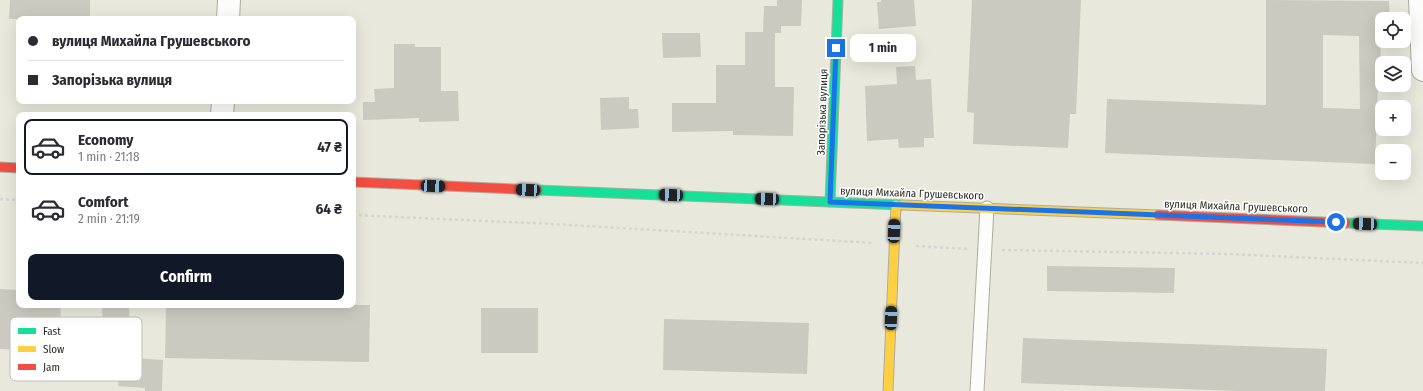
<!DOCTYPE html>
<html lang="en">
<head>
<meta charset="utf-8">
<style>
  body { margin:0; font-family:"Fira Sans Condensed",sans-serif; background:#f7f7f7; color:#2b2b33; height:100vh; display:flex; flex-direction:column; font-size:15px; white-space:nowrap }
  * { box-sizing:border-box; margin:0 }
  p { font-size:13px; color:#7c7c81 }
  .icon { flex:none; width:22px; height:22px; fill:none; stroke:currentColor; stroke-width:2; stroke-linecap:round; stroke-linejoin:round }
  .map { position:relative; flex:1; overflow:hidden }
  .drawer { position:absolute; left:16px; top:112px; width:340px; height:196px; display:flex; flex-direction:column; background:#fff; border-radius:8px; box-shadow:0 4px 16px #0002 }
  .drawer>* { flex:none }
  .guide { position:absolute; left:16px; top:16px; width:340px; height:88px; border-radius:8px; box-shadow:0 4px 16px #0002; display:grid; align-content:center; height:88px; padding:0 12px; background:#fff }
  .tools { position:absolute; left:1375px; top:12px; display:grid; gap:8px }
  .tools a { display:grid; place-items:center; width:36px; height:36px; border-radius:8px; background:#fff; box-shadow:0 4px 16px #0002; font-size:20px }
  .end { position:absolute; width:18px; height:18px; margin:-9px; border:5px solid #1a73e8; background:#fff; box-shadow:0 0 0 2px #fff }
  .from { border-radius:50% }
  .bubble { position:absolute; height:28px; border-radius:8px; background:#fff; box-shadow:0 4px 16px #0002; font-size:13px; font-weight:700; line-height:28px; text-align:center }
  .car { position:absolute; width:12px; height:24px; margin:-12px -6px; border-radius:5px; box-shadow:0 0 3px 1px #0007; background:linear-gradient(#222 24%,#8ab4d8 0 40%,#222 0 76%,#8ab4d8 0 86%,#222 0) }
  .guide b { display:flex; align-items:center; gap:14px; height:38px; font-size:15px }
  .guide b+b { border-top:1px solid #e1e1e2 }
  .guide i { width:10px; height:10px; background:#2b2b33 }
  ul { padding:7px 0 0; list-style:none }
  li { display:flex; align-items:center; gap:12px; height:56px; margin:0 8px 6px; padding:0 4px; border:2px solid transparent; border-radius:8px }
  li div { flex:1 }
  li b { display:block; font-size:15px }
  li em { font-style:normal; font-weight:700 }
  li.active { border-color:#111827 }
  li>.icon { width:36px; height:36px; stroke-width:1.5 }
  .action { display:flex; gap:8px; margin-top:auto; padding:8px 12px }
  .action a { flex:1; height:46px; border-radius:8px; background:#111827; color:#fff; font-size:16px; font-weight:700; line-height:46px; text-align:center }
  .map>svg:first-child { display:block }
  .building { fill:#cacac0; fill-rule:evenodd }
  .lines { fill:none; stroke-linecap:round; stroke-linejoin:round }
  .lane-casing { stroke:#acaca2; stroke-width:15 }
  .street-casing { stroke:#acaca2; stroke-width:24 }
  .fast-casing { stroke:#acaca2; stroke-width:11 }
  .slow-casing { stroke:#acaca2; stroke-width:11 }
  .jam-casing { stroke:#acaca2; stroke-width:11 }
  .path { stroke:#d5d5d1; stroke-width:2.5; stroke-dasharray:3 3; stroke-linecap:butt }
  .lane { stroke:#fcfcfa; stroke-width:13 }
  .street { stroke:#fcfcfa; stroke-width:22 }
  .fast { stroke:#16e098; stroke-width:9 }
  .slow { stroke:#ffcf43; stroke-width:9 }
  .jam { stroke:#f24e42; stroke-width:9 }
  .route { stroke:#1a73e8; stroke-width:5 }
  .labels { text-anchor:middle; stroke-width:3; stroke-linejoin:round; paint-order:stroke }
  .street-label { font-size:11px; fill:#2b2c23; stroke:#fff }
  .key { fill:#fff; stroke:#bfc0bd; stroke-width:1 }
  .key-label { font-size:11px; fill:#2b2c23 }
</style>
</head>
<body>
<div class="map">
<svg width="1423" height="391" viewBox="0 0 1423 391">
  <rect width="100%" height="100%" fill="#e8e9dc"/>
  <!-- building -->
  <g class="building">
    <path d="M10,0H90V19H9Z"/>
    <path d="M777,0H802L801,26H781V33H775V87H794L793,136L733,135V131L672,132V103H716V65H745V32H763L764,6H777Z"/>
    <path d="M881,0H914L916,26L879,29L877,2H881Z"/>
    <path d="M972,0H1081L1076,114H1070L1068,148L973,144L974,113L967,112Z"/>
    <path d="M1266,0L1389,1L1390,19H1382V36H1380L1382,85H1378L1375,164L1105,153L1107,99L1266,105ZM1323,35L1359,36L1360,109L1323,108Z"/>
    <path d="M662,33H700L701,57L663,58Z"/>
    <path d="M394,44H415V47H441V91H458L459,121L419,122V118L363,120V102H375L374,89L394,88Z"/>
    <path d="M915,66L916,80L931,79L934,138H924V147L899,148L898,139L867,141L865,86L897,84L896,67Z"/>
    <path d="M629,97V109H638L639,128L601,130L600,98Z"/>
    <path d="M1047,266L1175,268L1174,293L1047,291Z"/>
    <path d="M0,289L19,290V305H61L58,351L0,349Z"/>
    <path d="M166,305H370L369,362L165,358Z"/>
    <path d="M102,306H129L130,333H103Z"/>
    <rect x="481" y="308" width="57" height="45"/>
    <path d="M664,319L809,323L807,374L663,370Z"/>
    <path d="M1023,338L1327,349L1325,391H1236L1021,383Z"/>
    <path d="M120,357L163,360L162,391H145V388L118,386Z"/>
  </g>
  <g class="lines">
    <!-- lane casing -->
    <g class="lane-casing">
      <path id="lane" d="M977,391L987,208"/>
    </g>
    <!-- street casing -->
    <g class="street-casing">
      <g id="street">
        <path d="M1420,0L1423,70"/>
        <path d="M228,19L229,0"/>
        <path d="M222,115L223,101"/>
      </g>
    </g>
    <!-- fast casing -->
    <g class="fast-casing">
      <g id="fast">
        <path d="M537,190L902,205"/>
        <path d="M830,202L838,0"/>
        <path d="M1346,223L1423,226"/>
      </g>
    </g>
    <!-- slow casing -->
    <g class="slow-casing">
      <g id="slow">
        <path d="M902,205L1158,215"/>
        <path d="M888,391L896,205"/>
      </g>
    </g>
    <!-- jam casing -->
    <g class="jam-casing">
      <g id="jam">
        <path d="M0,167L19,168"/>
        <path d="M353,182L537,190"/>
        <path d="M1158,215L1346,223"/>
      </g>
    </g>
    <!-- path -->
    <g class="path">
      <path d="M0,199L19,200"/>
      <path d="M353,215L553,224L873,243"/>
      <path d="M916,246L967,249"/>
      <path d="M1002,250L1228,254L1423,263"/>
    </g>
    <!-- lane -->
    <use href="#lane" class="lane"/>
    <!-- street -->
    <use href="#street" class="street"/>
    <!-- fast -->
    <use href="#fast" class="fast"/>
    <!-- slow -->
    <use href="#slow" class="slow"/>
    <!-- jam -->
    <use href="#jam" class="jam"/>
  </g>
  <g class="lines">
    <!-- route -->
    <path class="route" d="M836,48L830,202L1336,222"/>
  </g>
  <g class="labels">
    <!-- street labels -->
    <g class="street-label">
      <text transform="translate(822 112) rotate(-88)" y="4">Запорізька вулиця</text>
      <text transform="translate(912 193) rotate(2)" y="4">вулиця Михайла Грушевського</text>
      <text transform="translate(1236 206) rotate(2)" y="4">вулиця Михайла Грушевського</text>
    </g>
  </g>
  <!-- legend -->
  <rect x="10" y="317" width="132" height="64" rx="6" class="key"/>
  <rect x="18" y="328" width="18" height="6" fill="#16e098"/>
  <rect x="18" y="346" width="18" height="6" fill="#ffcf43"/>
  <rect x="18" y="364" width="18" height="6" fill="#f24e42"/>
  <g class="key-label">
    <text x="43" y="335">Fast</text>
    <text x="43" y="353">Slow</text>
    <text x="43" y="371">Jam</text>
  </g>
</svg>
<div class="tools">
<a><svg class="icon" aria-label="locate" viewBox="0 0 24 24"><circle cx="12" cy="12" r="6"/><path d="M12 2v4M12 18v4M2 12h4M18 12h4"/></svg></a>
<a><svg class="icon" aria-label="layers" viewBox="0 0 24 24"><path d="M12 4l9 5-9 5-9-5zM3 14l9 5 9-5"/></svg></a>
<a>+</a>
<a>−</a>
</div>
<i class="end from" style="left:1336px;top:222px"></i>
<i class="end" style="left:836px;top:48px"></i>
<div class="bubble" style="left:850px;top:34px;width:66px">1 min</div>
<i class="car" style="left:433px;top:186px;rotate:93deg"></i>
<i class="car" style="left:528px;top:190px;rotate:273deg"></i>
<i class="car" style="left:671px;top:195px;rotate:272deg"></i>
<i class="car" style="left:767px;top:199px;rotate:272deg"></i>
<i class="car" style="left:1365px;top:224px;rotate:272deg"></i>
<i class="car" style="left:894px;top:231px;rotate:2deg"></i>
<i class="car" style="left:891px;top:318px;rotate:2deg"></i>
<div class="guide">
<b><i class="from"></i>вулиця Михайла Грушевського</b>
<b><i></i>Запорізька вулиця</b>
</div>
<section class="drawer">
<ul>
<li class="active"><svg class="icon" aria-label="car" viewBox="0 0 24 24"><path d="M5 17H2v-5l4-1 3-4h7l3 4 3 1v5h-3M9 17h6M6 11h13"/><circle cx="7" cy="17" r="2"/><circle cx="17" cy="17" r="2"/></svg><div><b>Economy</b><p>1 min · 21:18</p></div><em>47 ₴</em></li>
<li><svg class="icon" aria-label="car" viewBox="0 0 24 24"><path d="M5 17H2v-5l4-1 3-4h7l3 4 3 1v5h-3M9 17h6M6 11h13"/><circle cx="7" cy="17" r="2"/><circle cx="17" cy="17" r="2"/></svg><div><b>Comfort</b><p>2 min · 21:19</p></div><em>64 ₴</em></li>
</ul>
<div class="action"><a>Confirm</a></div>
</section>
</div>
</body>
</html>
